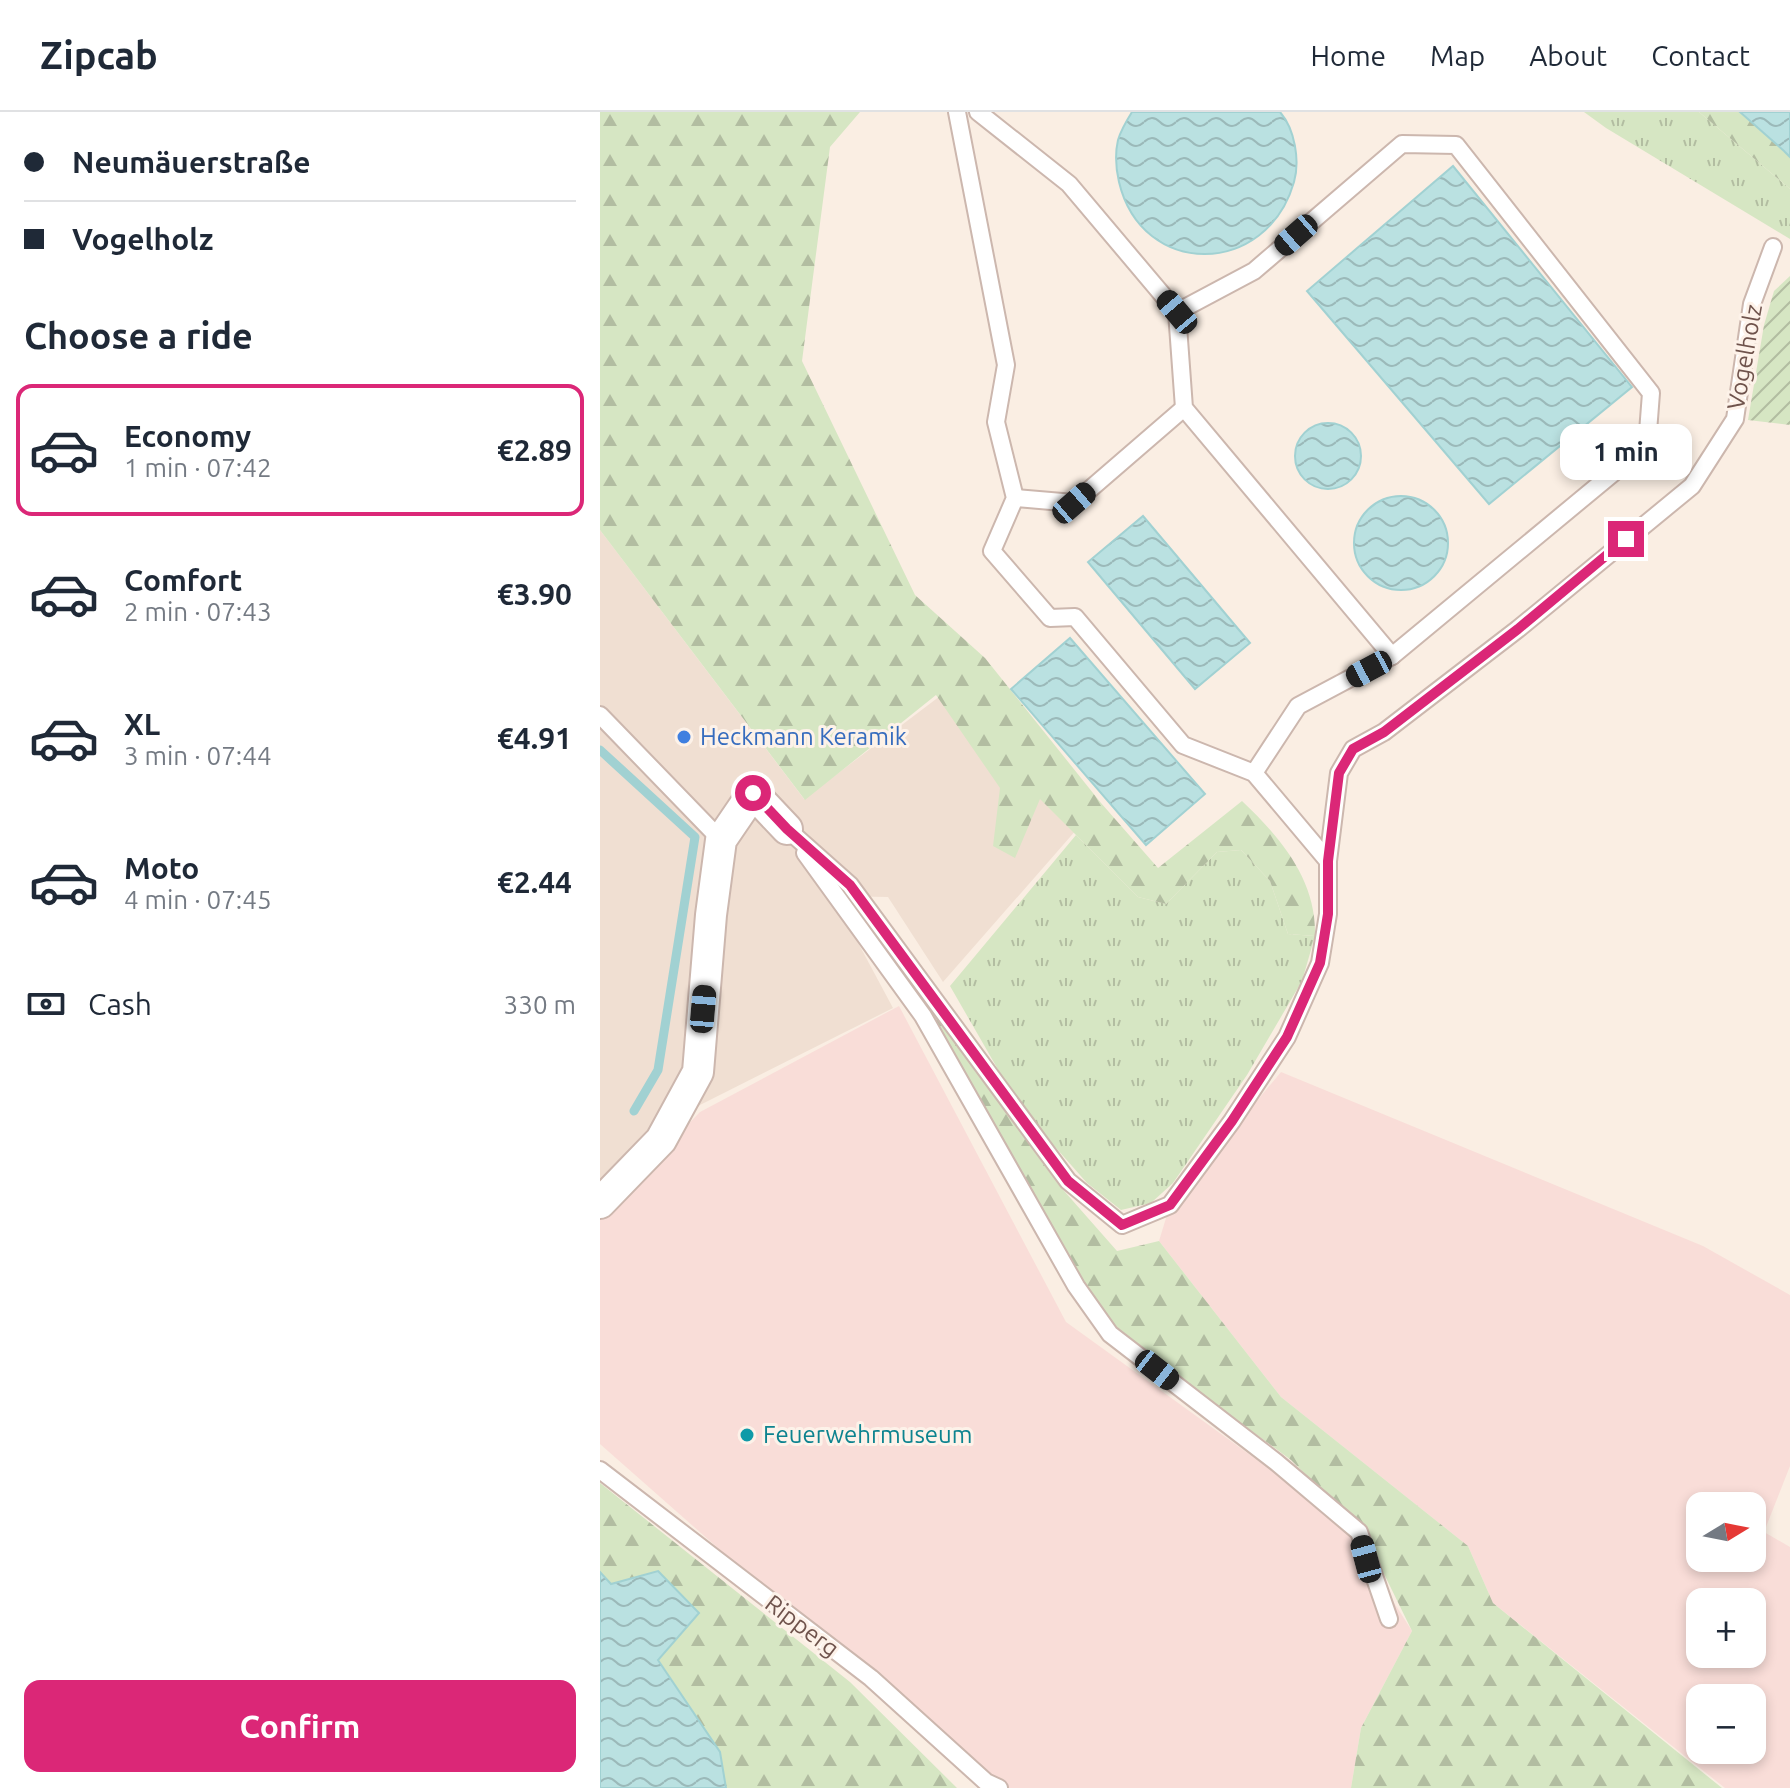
<!DOCTYPE html>
<html lang="en">
<head>
<meta charset="utf-8">
<style>
  body { margin:0; font-family:Ubuntu,sans-serif; background:#f2f2f3; color:#1f2937; height:100vh; display:flex; flex-direction:column; font-size:30px; white-space:nowrap }
  * { box-sizing:border-box; margin:0 }
  p { font-size:26px; color:#747a83 }
  .icon { flex:none; width:44px; height:44px; fill:none; stroke:currentColor; stroke-width:2; stroke-linecap:round; stroke-linejoin:round }
  .map { position:relative; flex:1; overflow:hidden }
  .drawer { display:flex; flex-direction:column; background:#fff; width:600px }
  .drawer>* { flex:none }
  .top-card { display:grid; align-content:center; height:176px; padding:0 24px; background:#fff }
  .needle { width:52px; rotate:80deg }
  .controls { position:absolute; left:1086px; top:1380px; display:grid; gap:16px }
  .controls a { display:grid; place-items:center; width:80px; height:80px; border-radius:16px; background:#fff; box-shadow:0 4px 12px #0003; font-size:40px }
  .end { position:absolute; width:36px; height:36px; margin:-18px; border:10px solid #db2777; background:#fff; box-shadow:0 0 0 4px #fff }
  .from { border-radius:50% }
  .bubble { position:absolute; height:56px; border-radius:16px; background:#fff; box-shadow:0 4px 12px #0003; font-size:26px; font-weight:600; line-height:56px; text-align:center }
  .car { position:absolute; width:24px; height:48px; margin:-24px -12px; border-radius:10px; box-shadow:0 0 6px 2px #0007; background:linear-gradient(#222 24%,#8ab4d8 0 40%,#222 0 76%,#8ab4d8 0 86%,#222 0) }
  .top-card b { display:flex; align-items:center; gap:28px; height:76px; font-size:30px }
  .top-card b+b { border-top:2px solid #e0e1e3 }
  .top-card i { width:20px; height:20px; background:#1f2937 }
  ul { padding:0; list-style:none }
  li { display:flex; align-items:center; gap:24px; height:132px; margin:0 16px 12px; padding:0 8px; border:4px solid transparent; border-radius:16px }
  li div { flex:1 }
  li b { display:block; font-size:30px }
  li em { font-style:normal; font-weight:600 }
  li.active { border-color:#db2777 }
  li>.icon { width:72px; height:72px; stroke-width:1.5 }
  h2 { padding:0 24px; font-size:36px; line-height:96px }
  .pay { display:flex; align-items:center; gap:20px; height:88px; padding:0 24px; font-size:30px }
  .pay p { margin-inline-start:auto }
  .action { display:flex; gap:16px; margin-top:auto; padding:16px 24px }
  .action a { flex:1; height:92px; border-radius:16px; background:#db2777; color:#fff; font-size:32px; font-weight:600; line-height:92px; text-align:center }
  header { display:flex; align-items:center; gap:48px; box-sizing:border-box; height:112px; padding:0 40px; background:#fff; border-bottom:2px solid #e0e1e3 }
  header strong { font-size:38px }
  nav { display:flex; gap:44px; margin-inline-start:auto; font-size:28px }
  main { display:flex; flex:1; min-height:0 }
  .map>svg:first-child { display:block }
  .residential { fill:#f0dfd2 }
  .commercial { fill:#f9ddd8; fill-rule:evenodd }
  .grass { fill:url(#grass-tufts) }
  .forest { fill:url(#forest-firs) }
  .garden { fill:url(#garden-furrows) }
  .water { fill:url(#water-waves); stroke:#a1d1d2; stroke-width:2 }
  .lines { fill:none; stroke-linecap:round; stroke-linejoin:round }
  .stream { stroke:#a1d1d2; stroke-width:9 }
  .service-casing { stroke:#ccb7ae; stroke-width:20 }
  .minor-casing { stroke:#ccb7ae; stroke-width:34 }
  .service { stroke:#fff; stroke-width:16 }
  .minor { stroke:#fff; stroke-width:30 }
  .route { stroke:#db2777; stroke-width:10 }
  .shop-dot { fill:#3f7fe0; stroke:#fdf2e9; stroke-width:3 }
  .culture-dot { fill:#0f9aa8; stroke:#fdf2e9; stroke-width:3 }
  .labels { text-anchor:middle; stroke-width:6; stroke-linejoin:round; paint-order:stroke }
  .street-label { font-size:24px; fill:#6f534c; stroke:#fdf2e9 }
  .shop-label { font-size:24px; fill:#366cbe; stroke:#fdf2e9; text-anchor:start }
  .culture-label { font-size:24px; fill:#0d838f; stroke:#fdf2e9; text-anchor:start }
</style>
</head>
<body>
<header>
<strong>Zipcab</strong>
<nav><a>Home</a><a>Map</a><a>About</a><a>Contact</a></nav>
</header>
<main>
<section class="drawer">
<div class="top-card">
<b><i class="from"></i>Neumäuerstraße</b>
<b><i></i>Vogelholz</b>
</div>
<h2>Choose a ride</h2>
<ul>
<li class="active"><svg class="icon" aria-label="car" viewBox="0 0 24 24"><path d="M5 17H2v-5l4-1 3-4h7l3 4 3 1v5h-3M9 17h6M6 11h13"/><circle cx="7" cy="17" r="2"/><circle cx="17" cy="17" r="2"/></svg><div><b>Economy</b><p>1 min · 07:42</p></div><em>€2.89</em></li>
<li><svg class="icon" aria-label="car" viewBox="0 0 24 24"><path d="M5 17H2v-5l4-1 3-4h7l3 4 3 1v5h-3M9 17h6M6 11h13"/><circle cx="7" cy="17" r="2"/><circle cx="17" cy="17" r="2"/></svg><div><b>Comfort</b><p>2 min · 07:43</p></div><em>€3.90</em></li>
<li><svg class="icon" aria-label="car" viewBox="0 0 24 24"><path d="M5 17H2v-5l4-1 3-4h7l3 4 3 1v5h-3M9 17h6M6 11h13"/><circle cx="7" cy="17" r="2"/><circle cx="17" cy="17" r="2"/></svg><div><b>XL</b><p>3 min · 07:44</p></div><em>€4.91</em></li>
<li><svg class="icon" aria-label="car" viewBox="0 0 24 24"><path d="M5 17H2v-5l4-1 3-4h7l3 4 3 1v5h-3M9 17h6M6 11h13"/><circle cx="7" cy="17" r="2"/><circle cx="17" cy="17" r="2"/></svg><div><b>Moto</b><p>4 min · 07:45</p></div><em>€2.44</em></li>
</ul>
<div class="pay"><svg class="icon" aria-label="cash" viewBox="0 0 24 24"><path d="M3 7h18v10H3z"/><circle cx="12" cy="12" r="2"/></svg>Cash<p>330 m</p></div>
<div class="action"><a>Confirm</a></div>
</section>
<div class="map">
<svg width="1190" height="1676" viewBox="0 0 1190 1676">
  <defs>
    <pattern id="grass-tufts" width="24" height="20" patternUnits="userSpaceOnUse" patternTransform="scale(2)"><rect width="24" height="20" fill="#d6e6c3"/><path d="M3 7l-1-3M5 7V3M7 7l1-3M15 17l-1-3M17 17v-4M19 17l1-3" fill="none" stroke="#b2bda1"/></pattern>
    <pattern id="forest-firs" width="22" height="20" patternUnits="userSpaceOnUse" patternTransform="scale(2)"><rect width="22" height="20" fill="#d6e6c3"/><path d="M5 1l3.5 6h-7zM16 11l3.5 6h-7z" fill="#b2bda1"/></pattern>
    <pattern id="garden-furrows" width="10" height="10" patternUnits="userSpaceOnUse" patternTransform="scale(2)"><rect width="10" height="10" fill="#d6e6c3"/><path d="M-1 1l2-2M0 10L10 0M9 11l2-2" fill="none" stroke="#b2bda1"/></pattern>
    <pattern id="water-waves" width="16" height="10" patternUnits="userSpaceOnUse" patternTransform="scale(2)"><rect width="16" height="10" fill="#bae1e1"/><path d="M0 5q4-4 8 0t8 0" fill="none" stroke="#9bb9b9"/></pattern>
  </defs>
  <rect width="100%" height="100%" fill="#faeee3"/>
  <!-- residential -->
  <path class="residential" d="M0,418L204,687L385,550L498,693L343,870L288,785L233,784L293,896L100,993L0,1087Z"/>
  <!-- commercial -->
  <g class="commercial">
    <path d="M299,894L466,1210L743,1410L812,1519L761,1616L751,1676H390L0,1332V1103L100,1000Z"/>
    <path d="M681,960L1103,1134L1190,1183V1354L1164,1420L1190,1435V1676H1125L893,1491L868,1434L681,1285L559,1129L570,1093ZM1100,1394H1152V1446H1100ZM1100,1490H1152V1542H1100ZM1100,1586H1152V1638H1100Z"/>
  </g>
  <!-- grass -->
  <g class="grass">
    <path d="M984,0H1099L1190,77V127L1006,16Z"/>
    <path d="M476,723L538,785L566,792L617,740L641,738L670,769L688,822L715,824L702,869L647,963L573,1071L551,1091L521,1098L487,1071L419,994L350,874Z"/>
  </g>
  <!-- forest -->
  <g class="forest">
    <path d="M0,0H260L230,35L202,249L315,483L385,546L501,691L558,756L642,689C680,725 717,768 715,824L688,822L670,769L641,738L617,740L566,792L538,785L440,687L415,746L393,734L400,676L336,583L205,688L0,418Z"/>
    <path d="M1099,0H1140L1190,45V77Z"/>
    <path d="M264,804L458,1072L517,1139L559,1129L681,1285L868,1434L893,1491L1122,1676H751L761,1616L812,1519L764,1421L691,1348L601,1282L513,1212L458,1143L397,1053Z"/>
    <path d="M0,1371L250,1570L357,1676H126L120,1640L0,1460Z"/>
  </g>
  <!-- garden -->
  <path class="garden" d="M1190,164V313L1148,308L1164,213L1174,179Z"/>
  <!-- water -->
  <g class="water">
    <path d="M532,0H680C695,17 700,49 694,70C667,165 542,167 519,70C516,57 515,41 518,28C521,18 527,8 532,0Z"/>
    <path d="M1140,0H1190V45L1184,39Z"/>
    <path d="M853,54L1032,275L889,392L707,179Z"/>
    <circle cx="728" cy="344" r="33"/>
    <circle cx="801" cy="431" r="47"/>
    <path d="M543,404L650,531L595,577L488,450Z"/>
    <path d="M470,526L605,682L546,733L411,577Z"/>
    <path d="M58,1459L99,1501L58,1548L120,1640L126,1676H0V1460L11,1472Z"/>
  </g>
  <g class="lines">
    <!-- stream -->
    <path class="stream" d="M0,638L95,725L58,958L34,999"/>
    <!-- service casing -->
    <g class="service-casing">
      <g id="service">
        <path d="M357,0L406,253L396,310L415,386L392,439L450,506L475,505L583,633L654,661L728,749"/>
        <path d="M378,0L469,72L577,200L654,159L802,32L856,33L1051,281L1047,333L792,544L698,594L654,661"/>
        <path d="M577,200L584,296L792,544"/>
        <path d="M415,386L474,391L584,296"/>
        <path d="M0,603L121,728"/>
        <path d="M187,717L250,773L468,1069L522,1113L570,1093L632,1009L687,925L720,851L728,802V749L739,661L753,637L784,620L918,517L1092,374L1135,307L1152,192L1173,135"/>
        <path d="M205,741L323,904L476,1174L510,1222L676,1350L759,1420L789,1507"/>
        <path d="M0,1358L271,1566L386,1670L399,1676"/>
      </g>
    </g>
    <!-- minor casing -->
    <g class="minor-casing">
      <path id="minor" d="M0,1091L61,1028L98,960L111,803L121,728L153,681L187,717"/>
    </g>
    <!-- service -->
    <use href="#service" class="service"/>
    <!-- minor -->
    <use href="#minor" class="minor"/>
  </g>
  <g class="lines">
    <!-- route -->
    <path class="route" d="M153,681L187,717L250,773L468,1069L522,1113L570,1093L632,1009L687,925L720,851L728,802V749L739,661L753,637L784,620L918,517L1026,427"/>
  </g>
  <!-- markers -->
  <circle class="shop-dot" cx="84" cy="625" r="8"/>
  <circle class="culture-dot" cx="147" cy="1323" r="8"/>
  <g class="labels">
    <!-- street labels -->
    <g class="street-label">
      <text transform="translate(1145 245) rotate(-80)" y="8">Vogelholz</text>
      <text transform="translate(202 1514) rotate(37)" y="8">Ripperg</text>
    </g>
    <!-- shop labels -->
    <g class="shop-label">
      <text x="100" y="633">Heckmann Keramik</text>
    </g>
    <!-- culture labels -->
    <g class="culture-label">
      <text x="163" y="1331">Feuerwehrmuseum</text>
    </g>
  </g>
</svg>
<div class="controls">
<a><svg class="needle" viewBox="-14 -14 28 28"><path d="M0-13l5 13h-10z" fill="#e53935"/><path d="M0 13l5-13h-10z" fill="#747a83"/></svg></a>
<a>+</a>
<a>−</a>
</div>
<i class="end from" style="left:153px;top:681px"></i>
<i class="end" style="left:1026px;top:427px"></i>
<div class="bubble" style="left:960px;top:312px;width:132px">1 min</div>
<i class="car" style="left:696px;top:123px;rotate:229deg"></i>
<i class="car" style="left:577px;top:200px;rotate:320deg"></i>
<i class="car" style="left:474px;top:391px;rotate:49deg"></i>
<i class="car" style="left:769px;top:557px;rotate:242deg"></i>
<i class="car" style="left:103px;top:897px;rotate:5deg"></i>
<i class="car" style="left:557px;top:1258px;rotate:128deg"></i>
<i class="car" style="left:766px;top:1447px;rotate:345deg"></i>
</div>
</main>
</body>
</html>
